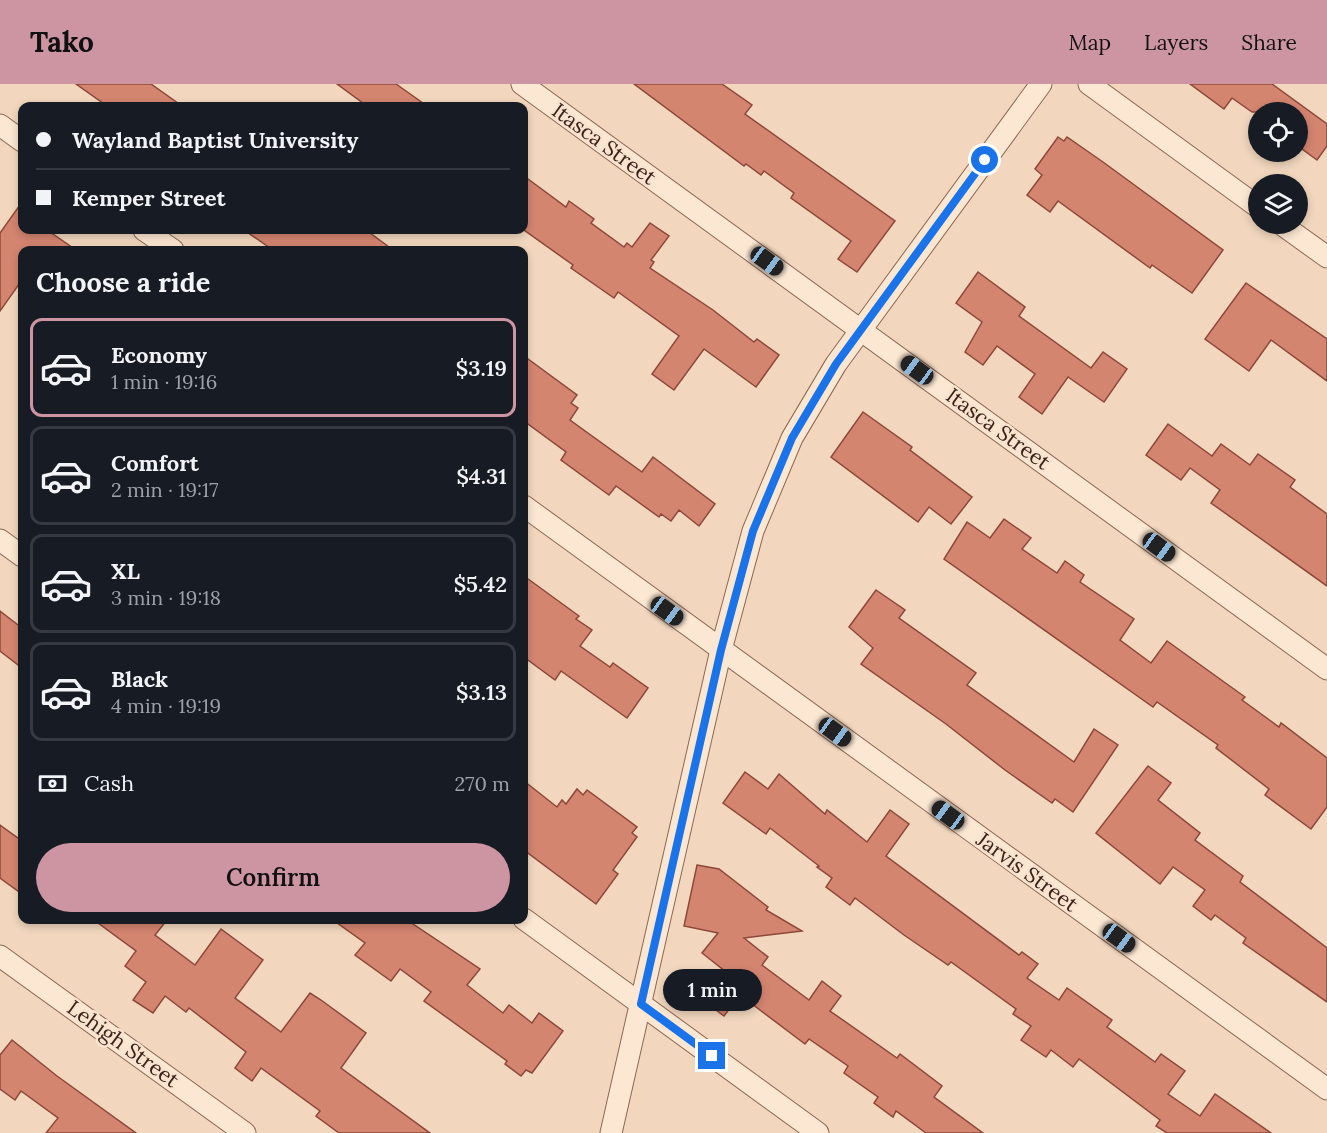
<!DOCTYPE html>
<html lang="en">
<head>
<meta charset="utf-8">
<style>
  body { margin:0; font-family:Lora,serif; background:#20242c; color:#f1f3f6; height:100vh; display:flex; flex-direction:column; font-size:22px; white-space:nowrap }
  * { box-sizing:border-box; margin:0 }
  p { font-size:20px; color:#9ea1a6 }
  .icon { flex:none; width:33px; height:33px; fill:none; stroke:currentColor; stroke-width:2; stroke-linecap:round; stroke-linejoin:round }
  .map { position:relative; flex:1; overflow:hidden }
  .details { position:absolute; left:18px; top:162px; width:510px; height:678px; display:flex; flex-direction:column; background:#171b24; border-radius:12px; box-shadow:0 3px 9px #0003 }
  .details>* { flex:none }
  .hud { position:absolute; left:18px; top:18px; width:510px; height:132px; border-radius:12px; box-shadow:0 3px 9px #0003; display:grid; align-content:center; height:132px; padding:0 18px; background:#171b24 }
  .buttons { position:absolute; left:1248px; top:18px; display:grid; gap:12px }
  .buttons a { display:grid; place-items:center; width:60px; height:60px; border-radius:50%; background:#171b24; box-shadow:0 3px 9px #0003; font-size:30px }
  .end { position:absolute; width:27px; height:27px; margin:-14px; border:8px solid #1a73e8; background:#fff; box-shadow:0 0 0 3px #fff }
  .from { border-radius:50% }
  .bubble { position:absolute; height:42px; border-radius:21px; background:#171b24; box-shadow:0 3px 9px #0003; font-size:20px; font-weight:600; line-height:42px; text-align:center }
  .car { position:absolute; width:18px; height:36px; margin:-18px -9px; border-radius:8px; box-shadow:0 0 4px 2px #0007; background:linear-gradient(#222 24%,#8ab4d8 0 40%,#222 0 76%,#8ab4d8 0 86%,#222 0) }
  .hud b { display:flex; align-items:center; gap:21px; height:57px; font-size:22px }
  .hud b+b { border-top:2px solid #363941 }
  .hud i { width:15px; height:15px; background:#f1f3f6 }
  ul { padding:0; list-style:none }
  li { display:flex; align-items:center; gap:18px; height:99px; margin:0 12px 9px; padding:0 6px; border:3px solid #363941; border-radius:12px }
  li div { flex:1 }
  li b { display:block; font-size:22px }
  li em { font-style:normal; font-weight:600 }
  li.selected { border-color:#cd94a2 }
  li>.icon { width:54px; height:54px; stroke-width:1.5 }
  h2 { padding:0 18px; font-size:27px; line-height:72px }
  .pay { display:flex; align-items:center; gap:15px; height:66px; padding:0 18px; font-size:22px }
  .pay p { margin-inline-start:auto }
  .action { display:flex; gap:12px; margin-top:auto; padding:12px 18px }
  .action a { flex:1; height:69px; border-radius:36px; background:#cd94a2; color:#111; font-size:24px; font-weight:600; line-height:69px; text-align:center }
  header { display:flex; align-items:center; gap:36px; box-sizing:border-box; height:84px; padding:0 30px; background:#cd94a2; color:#111 }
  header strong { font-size:28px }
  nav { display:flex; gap:33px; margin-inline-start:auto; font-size:21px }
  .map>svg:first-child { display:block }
  .building { fill:#d48570; stroke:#8d4839; stroke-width:1.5 }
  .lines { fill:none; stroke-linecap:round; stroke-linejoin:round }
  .street-casing { stroke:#8c6755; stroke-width:23 }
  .street { stroke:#fce7d2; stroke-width:21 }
  .route { stroke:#1a73e8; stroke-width:8 }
  .labels { text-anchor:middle; stroke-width:5; stroke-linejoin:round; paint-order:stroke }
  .street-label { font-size:21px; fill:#3a231b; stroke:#f9e3ce }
</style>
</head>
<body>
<header>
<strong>Tako</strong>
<nav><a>Map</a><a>Layers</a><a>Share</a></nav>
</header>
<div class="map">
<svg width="1327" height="1049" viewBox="0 0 1327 1049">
  <rect width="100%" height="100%" fill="#f2d7be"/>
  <!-- building -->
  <g class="building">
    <path d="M76,0H151L182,22H107Z"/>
    <path d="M337,0H396L427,22H367Z"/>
    <path d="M634,0H722L752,21L745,30L895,137L857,188L838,175L851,157L791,114L794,109L764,87L761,91L746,80L744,82Z"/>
    <path d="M1190,0H1272L1327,40V62L1317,76L1298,62V28H1252L1232,14L1224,25Z"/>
    <path d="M1058,53L1064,57L1067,53L1103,78L1223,166L1192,209L1152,181L1150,184L1058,117L1050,128L1027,111L1042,91L1035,85Z"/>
    <path d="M524,92L566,123L569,117L594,135L591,139L624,163L627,159L632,163L650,139L669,152L651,176L654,178L650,184L713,226L754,258L757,255L779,271L756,303L704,265L674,306L652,290L679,252L618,208L614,214L571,184L573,181L524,146Z"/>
    <path d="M22,118V146H47L76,166H22V196L0,227V149Z"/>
    <path d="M244,146H366L393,166H273Z"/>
    <path d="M978,188L1025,223L1019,232L1091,284L1103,268L1127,285L1104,318L1068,293L1042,330L1019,313L1035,290L997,262L983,281L965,268L982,238L956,219Z"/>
    <path d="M1246,199L1327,255V297L1271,256L1249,287L1205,255Z"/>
    <path d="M524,272L577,311L571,319L578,324L570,336L642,388L653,373L715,420L699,442L679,426L671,437L661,430L659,433L616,402L609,411L561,376L566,368L524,337Z"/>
    <path d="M863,328L912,363L910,366L972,413L951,440L929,423L918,438L831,373Z"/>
    <path d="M1168,340L1212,372L1221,360L1250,381L1258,370L1295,396L1290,403L1327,430V502L1211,419L1220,406L1190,384L1181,396L1146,371Z"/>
    <path d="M1004,435L1031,454L1022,465L1057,489L1065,477L1084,491L1080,498L1134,535L1120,556L1151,579L1167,557L1245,613L1242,616L1279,643L1281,639L1327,674V723L1311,745L1265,711L1269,705L1216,664L1218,661L1157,618L1153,623L944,475L967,438L990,454Z"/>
    <path d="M524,492L579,532L576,535L592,546L580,562L610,583L613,579L648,604L627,634L561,587L555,596L524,573Z"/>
    <path d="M876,506L905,526L899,534L976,589L967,601L1074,678L1094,645L1118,661L1073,728L1055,715L1052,719L1005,686L946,640L861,580L873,564L849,543Z"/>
    <path d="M0,527L22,544V584L0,567Z"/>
    <path d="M1148,682L1171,699L1158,716L1200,749L1195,756L1243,792L1240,798L1327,864V918L1243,859L1246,854L1215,831L1211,836L1193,822L1205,806L1173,783L1160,800L1096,749Z"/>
    <path d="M745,688L768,705L779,690L825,730L827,726L867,758L890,726L909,740L886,772L1019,871L1022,868L1038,880L1027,894L1059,916L1067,904L1112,936L1107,943L1155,978L1161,970L1185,987L1168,1010L1200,1032L1215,1010L1271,1049H1167L1156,1042L1160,1036L1079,975L1073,983L1051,966L1046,973L1021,956L1031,942L1013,930L1016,925L951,878L948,881L904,851L855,814L850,821L826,803L832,794L817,783L819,782L770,744L766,750L723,719Z"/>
    <path d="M524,697L557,723L562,716L566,720L577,705L583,711L587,706L637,743L632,749L637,753L613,786L618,790L596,820L524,766Z"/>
    <path d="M0,741L22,757V810L0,794Z"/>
    <path d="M697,781L719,785L768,823L766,826L802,847L744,854L768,873L762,881L809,916L822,897L841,912L830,927L897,974L900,970L942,1002L934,1013L983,1049H926L896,1027L893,1033L874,1019L878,1013L844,989L848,982L809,955L805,960L740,911L724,932L704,917L726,888L702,869L718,849L684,842Z"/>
    <path d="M94,836H167L155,851L195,881L221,845L263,876L235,914L281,948L310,909L321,916L366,949L341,984L430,1049H339L316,1032L320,1027L261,984L252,997L235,984L246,968L189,924L186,928L165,912L153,929L133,916L146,898L125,882L136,867Z"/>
    <path d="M333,836H407L480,885L467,901L503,929L509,921L532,939L539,929L563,947L532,989L526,986L521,992L505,980L507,977L424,917L431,908L400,885L391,897L355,871L365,859Z"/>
    <path d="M12,956L57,992L136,1049H46L58,1034L21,1007L15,1016L0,1005V971Z"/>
  </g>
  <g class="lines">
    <!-- street casing -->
    <g class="street-casing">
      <g id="street">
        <path d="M522,0L1327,585"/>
        <path d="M1089,0L1258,123"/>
        <path d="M0,41L22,57"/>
        <path d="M1281,140L1327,173"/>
        <path d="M144,146L173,166"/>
        <path d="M524,422L1327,1005"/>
        <path d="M0,456L22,472"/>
        <path d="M524,835L818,1049"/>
        <path d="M0,872L245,1049"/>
        <path d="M611,1049L721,566L753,447L792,354L836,280L1041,0"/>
      </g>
    </g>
    <!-- street -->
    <use href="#street" class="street"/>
  </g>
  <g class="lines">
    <!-- route -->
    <path class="route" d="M712,972L641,920L721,566L753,447L792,354L836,280L985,76"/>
  </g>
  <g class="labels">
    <!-- street labels -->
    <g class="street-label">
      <text transform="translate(604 60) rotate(36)" y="7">Itasca Street</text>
      <text transform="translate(998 345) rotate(36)" y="7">Itasca Street</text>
      <text transform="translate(1027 788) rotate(36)" y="7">Jarvis Street</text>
      <text transform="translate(123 960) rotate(36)" y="7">Lehigh Street</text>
    </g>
  </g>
</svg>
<div class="buttons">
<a><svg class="icon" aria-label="locate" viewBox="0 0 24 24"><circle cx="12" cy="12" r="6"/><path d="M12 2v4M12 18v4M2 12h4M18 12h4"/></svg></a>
<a><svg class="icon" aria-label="layers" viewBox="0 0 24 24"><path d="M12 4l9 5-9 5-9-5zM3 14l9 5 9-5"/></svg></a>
</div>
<i class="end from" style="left:985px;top:76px"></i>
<i class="end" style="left:712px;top:972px"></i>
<div class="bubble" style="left:663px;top:885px;width:99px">1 min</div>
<i class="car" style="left:767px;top:177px;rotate:126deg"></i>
<i class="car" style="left:917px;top:286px;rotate:306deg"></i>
<i class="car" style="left:1159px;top:463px;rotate:126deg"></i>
<i class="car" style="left:667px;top:527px;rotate:126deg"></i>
<i class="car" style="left:835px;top:648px;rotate:126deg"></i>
<i class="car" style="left:948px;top:731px;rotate:306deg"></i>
<i class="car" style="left:1119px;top:854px;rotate:126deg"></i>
<div class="hud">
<b><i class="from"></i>Wayland Baptist University</b>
<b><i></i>Kemper Street</b>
</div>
<section class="details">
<h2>Choose a ride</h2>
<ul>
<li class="selected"><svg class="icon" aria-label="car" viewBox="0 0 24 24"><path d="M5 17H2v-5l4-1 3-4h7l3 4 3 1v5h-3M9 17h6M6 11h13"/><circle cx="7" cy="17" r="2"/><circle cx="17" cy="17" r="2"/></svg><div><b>Economy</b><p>1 min · 19:16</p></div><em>$3.19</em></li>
<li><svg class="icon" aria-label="car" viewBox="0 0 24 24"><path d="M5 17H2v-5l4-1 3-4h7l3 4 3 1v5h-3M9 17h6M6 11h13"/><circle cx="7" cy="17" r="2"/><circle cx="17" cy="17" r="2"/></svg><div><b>Comfort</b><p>2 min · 19:17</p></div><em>$4.31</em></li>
<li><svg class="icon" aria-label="car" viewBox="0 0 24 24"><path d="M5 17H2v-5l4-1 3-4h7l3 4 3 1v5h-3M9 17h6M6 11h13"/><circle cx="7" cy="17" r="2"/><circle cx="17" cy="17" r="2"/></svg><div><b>XL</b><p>3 min · 19:18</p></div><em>$5.42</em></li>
<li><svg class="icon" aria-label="car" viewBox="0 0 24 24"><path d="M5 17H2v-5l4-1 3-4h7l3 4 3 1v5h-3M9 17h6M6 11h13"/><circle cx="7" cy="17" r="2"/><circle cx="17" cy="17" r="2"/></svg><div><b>Black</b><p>4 min · 19:19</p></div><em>$3.13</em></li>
</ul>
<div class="pay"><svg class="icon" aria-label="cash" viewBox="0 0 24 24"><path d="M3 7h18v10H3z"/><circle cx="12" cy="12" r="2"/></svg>Cash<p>270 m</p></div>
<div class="action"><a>Confirm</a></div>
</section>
</div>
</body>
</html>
